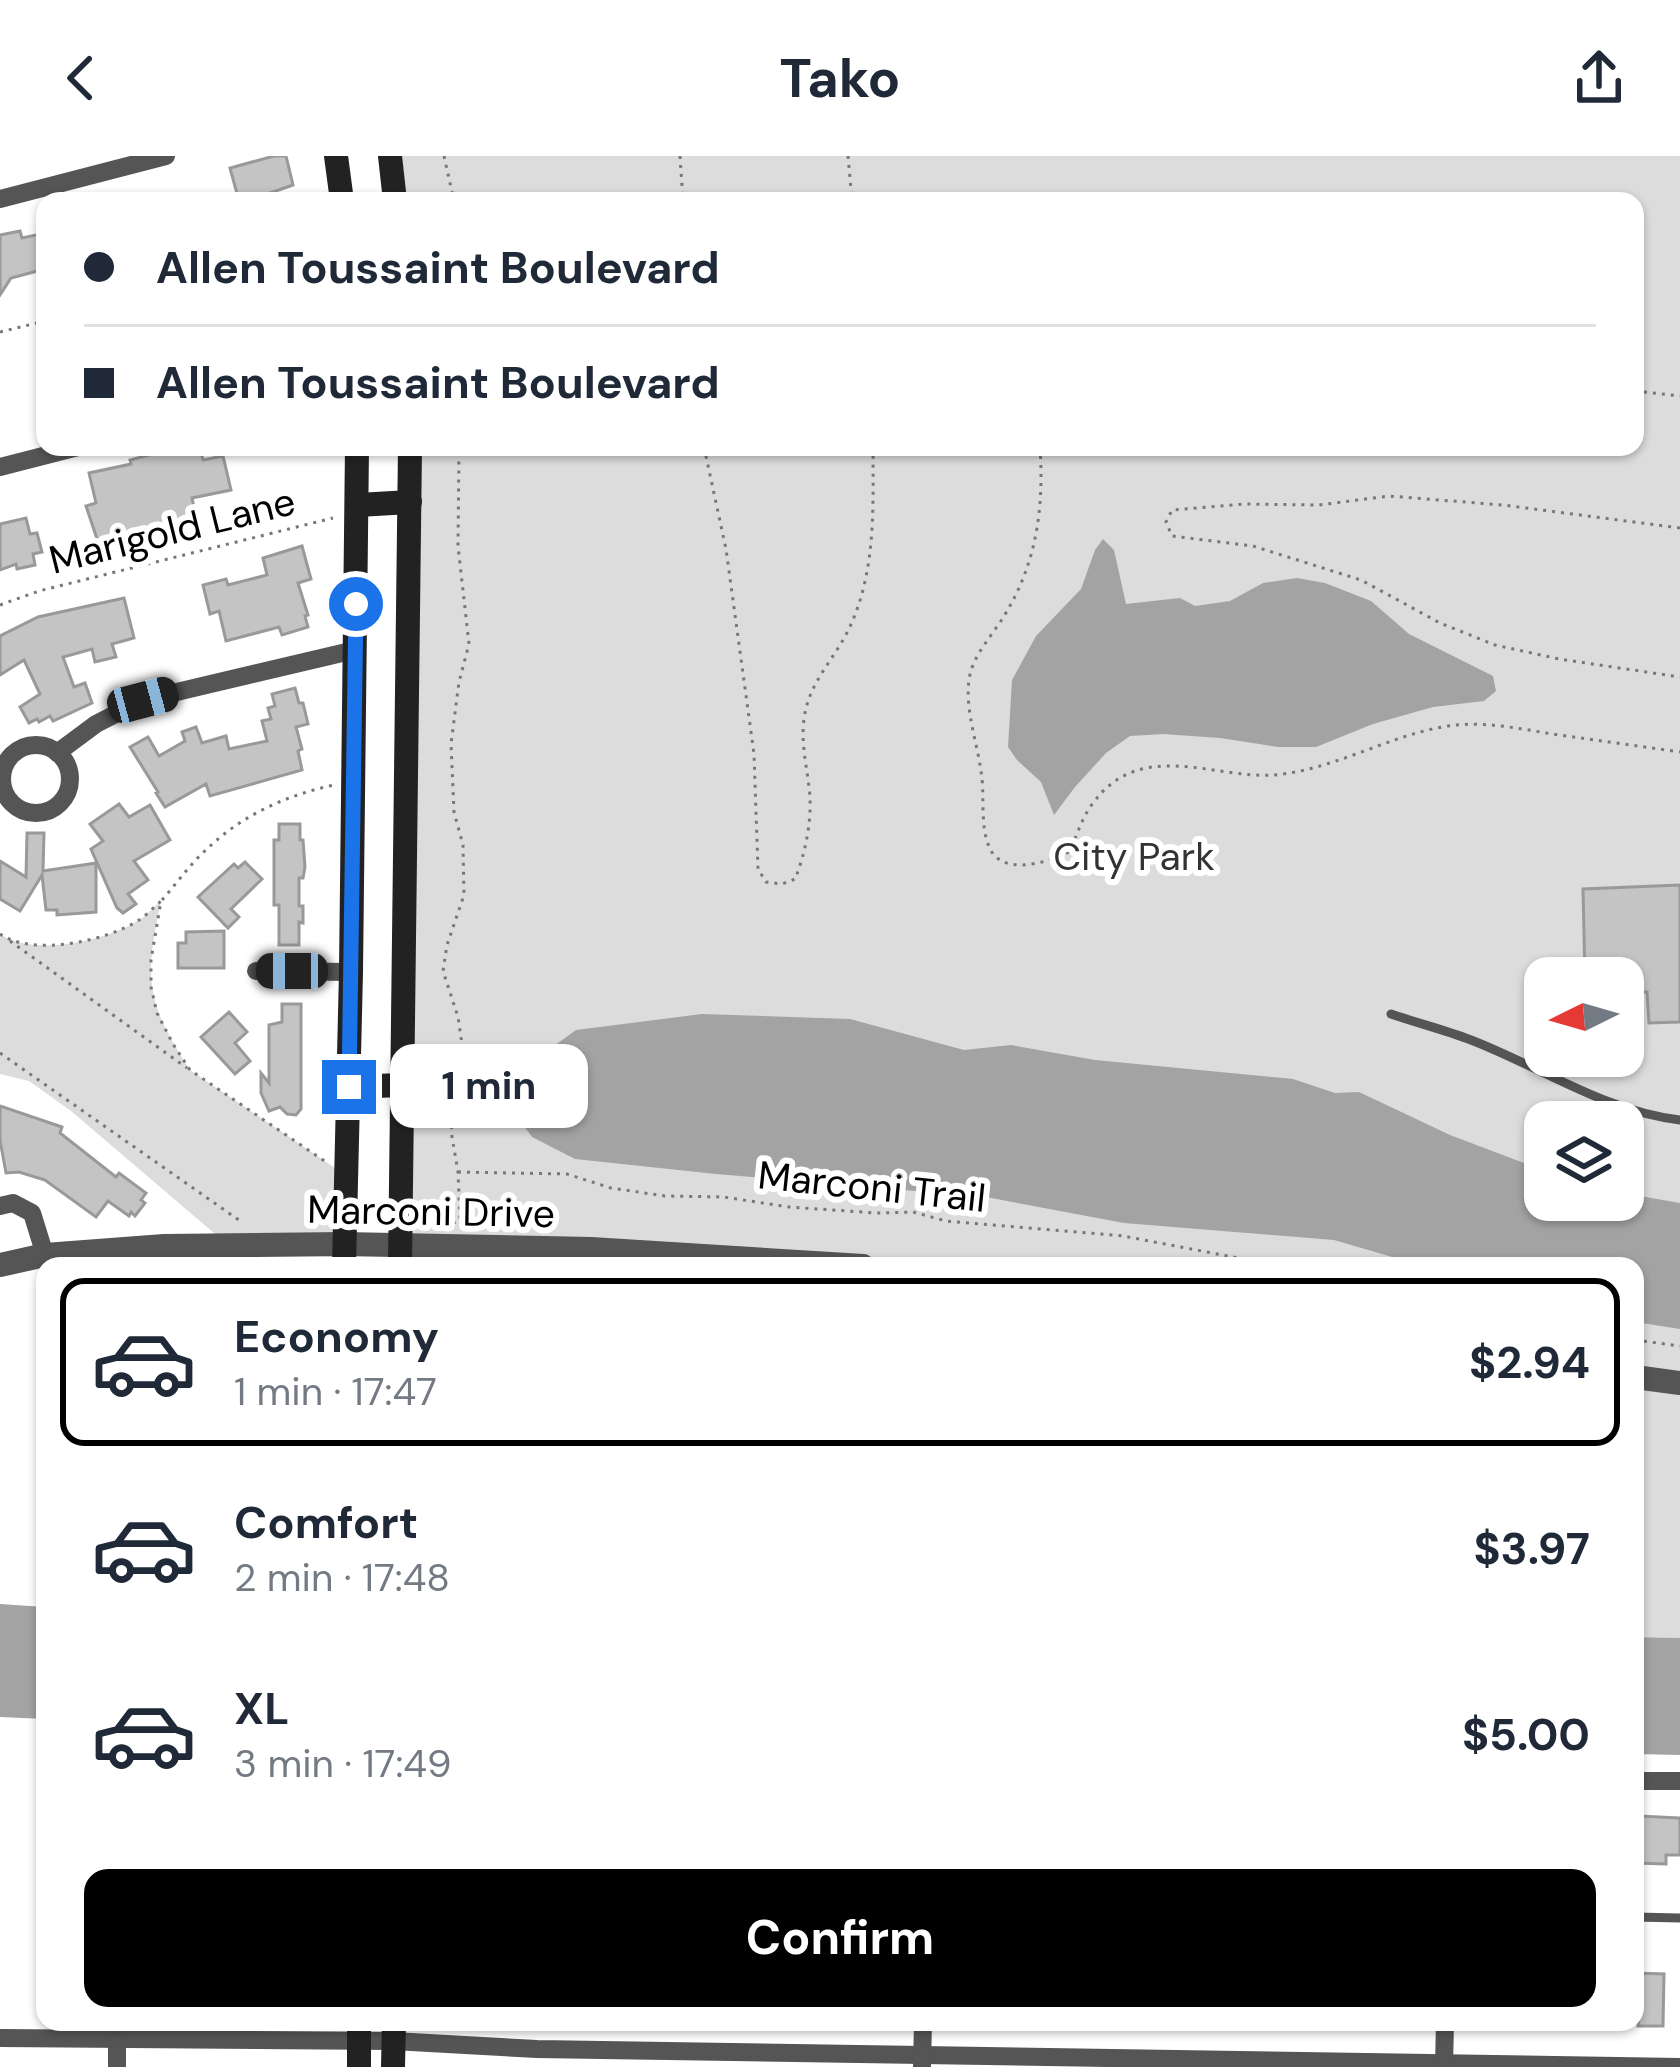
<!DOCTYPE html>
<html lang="en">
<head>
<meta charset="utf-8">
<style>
  body { margin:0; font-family:"DM Sans",sans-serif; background:#f6f6f7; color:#1f2937; height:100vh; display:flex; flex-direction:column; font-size:45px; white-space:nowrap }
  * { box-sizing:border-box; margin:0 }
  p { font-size:39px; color:#747a83 }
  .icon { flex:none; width:66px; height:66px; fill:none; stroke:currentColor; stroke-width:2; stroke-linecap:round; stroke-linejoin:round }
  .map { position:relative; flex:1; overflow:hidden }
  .details { position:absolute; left:36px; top:1101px; width:1608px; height:774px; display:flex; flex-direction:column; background:#fff; border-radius:24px; box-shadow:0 3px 9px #0004 }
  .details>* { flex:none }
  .banner { position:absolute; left:36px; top:36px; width:1608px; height:264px; border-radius:24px; box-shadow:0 3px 9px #0004; display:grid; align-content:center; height:264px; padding:0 48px; background:#fff }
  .needle { width:78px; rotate:265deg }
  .buttons { position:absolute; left:1524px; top:801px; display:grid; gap:24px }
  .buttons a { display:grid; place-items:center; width:120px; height:120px; border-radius:24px; background:#fff; box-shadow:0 3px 9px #0004; font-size:60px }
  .end { position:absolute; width:54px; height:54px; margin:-27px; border:15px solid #1a73e8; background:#fff; box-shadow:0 0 0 6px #fff }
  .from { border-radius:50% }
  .bubble { position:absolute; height:84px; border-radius:24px; background:#fff; box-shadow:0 3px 9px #0004; font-size:39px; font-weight:700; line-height:84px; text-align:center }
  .car { position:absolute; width:36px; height:72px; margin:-36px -18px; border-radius:15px; box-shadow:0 0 9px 3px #0007; background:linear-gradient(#222 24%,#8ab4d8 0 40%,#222 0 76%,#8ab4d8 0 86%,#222 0) }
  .banner b { display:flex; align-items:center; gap:42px; height:114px; font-size:45px }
  .banner b+b { border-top:3px solid #e0e1e3 }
  .banner i { width:30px; height:30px; background:#1f2937 }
  ul { padding:21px 0 0; list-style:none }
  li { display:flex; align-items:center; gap:36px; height:168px; margin:0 24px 18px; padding:0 24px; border:6px solid transparent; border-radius:24px }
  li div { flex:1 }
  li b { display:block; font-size:45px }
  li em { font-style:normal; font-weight:700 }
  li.current { border-color:#000 }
  li>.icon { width:108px; height:108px; stroke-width:1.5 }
  .cta { display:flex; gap:24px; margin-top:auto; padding:24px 48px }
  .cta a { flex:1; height:138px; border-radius:24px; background:#000; color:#fff; font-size:48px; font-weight:700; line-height:138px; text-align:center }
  header { display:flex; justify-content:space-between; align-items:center; height:156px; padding:0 48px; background:#fff; font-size:54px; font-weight:700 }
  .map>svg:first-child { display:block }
  .green { fill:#dcdcdc; fill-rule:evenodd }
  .water { fill:#a3a3a3 }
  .building { fill:#c4c4c4; stroke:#999; stroke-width:3 }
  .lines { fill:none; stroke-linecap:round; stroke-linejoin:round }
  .path { stroke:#777; stroke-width:3; stroke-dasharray:3 6; stroke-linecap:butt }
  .service { stroke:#555; stroke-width:9 }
  .minor { stroke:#555; stroke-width:18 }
  .tertiary { stroke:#555; stroke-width:24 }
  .secondary { stroke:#222; stroke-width:24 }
  .route { stroke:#1a73e8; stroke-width:15 }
  .labels { text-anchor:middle; stroke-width:12; stroke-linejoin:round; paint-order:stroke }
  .street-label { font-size:39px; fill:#000; stroke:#fff }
  .park-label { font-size:39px; fill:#333; stroke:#fff }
</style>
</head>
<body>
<header><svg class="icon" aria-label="back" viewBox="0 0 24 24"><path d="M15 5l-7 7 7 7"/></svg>Tako<svg class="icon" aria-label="share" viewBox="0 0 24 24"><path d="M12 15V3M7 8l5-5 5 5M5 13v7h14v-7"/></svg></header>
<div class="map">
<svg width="1680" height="1911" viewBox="0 0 1680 1911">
  <rect width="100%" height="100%" fill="#fff"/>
  <!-- green -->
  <g class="green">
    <path d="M390,0H1680V1482L1635,1481V1110H400L410,291H1635V45H395ZM1545,822H1623V900H1545ZM1545,966H1623V1044H1545Z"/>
    <path d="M161,745C144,824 146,846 190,914L347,1020L344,1088L228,1089L71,955L29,925L0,918V778C33,801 107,785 139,764C147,759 154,751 161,745Z"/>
  </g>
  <!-- water -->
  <g class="water">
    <path d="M1103,383L1114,394L1126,448L1180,442L1195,450L1230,445L1263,427L1297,422L1325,427L1371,445L1409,478L1493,520L1496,535L1484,545L1433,551L1373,568L1316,591H1278L1220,582L1163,578L1130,580L1106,597L1075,631L1054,659L1041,626L1017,604L1008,591L1012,524L1036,480L1081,433L1095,394Z"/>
    <path d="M702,858L850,863L964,894L1011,889L1095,904L1293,923L1335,937L1359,936L1450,979L1545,1015V1044H1623V1037L1680,1047V1173L1635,1166V1110H1423L1334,1084L1124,1067L986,1041L716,1018L575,1003L532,981L512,953L511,936L521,914L576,874Z"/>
    <path d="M0,1448L45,1451V1563L0,1561Z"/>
    <path d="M1635,1481L1680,1482V1599L1635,1598Z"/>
  </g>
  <!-- building -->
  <g class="building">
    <path d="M274,0H286L293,29L270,37L272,43L239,45L230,12Z"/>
    <path d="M20,75L22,82L45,77V113L11,122L0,139V79Z"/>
    <path d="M179,291H200L203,304L223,300L231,334L192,342L196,360L186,365L188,370L173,374L172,370L99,389L86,350L96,347L89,317L131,308L130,304Z"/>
    <path d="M26,362L30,378L37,377L42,396L33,398L35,409L17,413L16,408L0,414V368Z"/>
    <path d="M302,390L311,423L298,427L308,459L305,460L308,471L282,479L279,471L226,485L219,455L210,458L203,429L226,423L228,429L267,419L263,402Z"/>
    <path d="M124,442L134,482L112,488L116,501L95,506L92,493L63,501L74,531L85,527L92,547L53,565L50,560L39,566L37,563L29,567L20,551L40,538L24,504L0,519V480L38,461Z"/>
    <path d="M295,532L299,547H303L308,568L296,571L302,593L298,595L302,614L210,640L206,628L165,651L156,637L158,636L130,591L148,581L159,600L185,585L182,576L196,571L202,587L226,580L229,593L267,585L262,565L271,563L268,552L275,550L272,538Z"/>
    <path d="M119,648L129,661L150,649L170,684L134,705L148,724L128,738L136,748L123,757L117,752L91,693L103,685L90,668Z"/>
    <path d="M279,668H300V684H303L305,711L303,722H299V750H303V767L299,766V789H279V749H274V684H279Z"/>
    <path d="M27,677H44L43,715L96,707V756L57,759V754H46L42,719L20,755L0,743V705L26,721Z"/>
    <path d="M245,706L262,723L231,753L239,761L228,772L198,741L234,708L238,712Z"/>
    <path d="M1680,729V866L1649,867L1647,836H1623V822H1585L1583,733Z"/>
    <path d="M224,775V812H178V787H186V776Z"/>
    <path d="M282,848H301V953L296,959L287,958L280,951L269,955L261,937V917L269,927V869L282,866Z"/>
    <path d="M229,856L247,876L235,887L250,905L235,918L201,881Z"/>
    <path d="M0,950L62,971L60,977L116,1021L119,1017L146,1037L141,1044L145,1047L135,1060L131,1056L129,1060L108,1045L96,1061L45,1024L19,1016L6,1017L0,984Z"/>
    <path d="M1639,1660L1680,1662V1699H1666V1708L1635,1707V1665L1639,1666Z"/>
    <path d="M1635,1817L1664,1818L1663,1870H1638L1639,1861H1635Z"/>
  </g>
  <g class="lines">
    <!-- path -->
    <g class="path">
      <path d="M444,0L454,45"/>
      <path d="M680,0L683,45"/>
      <path d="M848,0L852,45"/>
      <path d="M0,176L45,165"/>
      <path d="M1635,235L1680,240"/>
      <path d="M704,291L726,393L754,598L758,713L766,726L782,728L795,723C806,696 813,660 809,631C806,606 800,583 805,557C811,523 839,498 852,466C876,411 873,350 873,291"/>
      <path d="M1040,291C1044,351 1037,407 1004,460C992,480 972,500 969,524C965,554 977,586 981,615C985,638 980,666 988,688C999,722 1046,707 1069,696C1077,680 1082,661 1093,647C1141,582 1213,623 1274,619C1333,614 1386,581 1442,571C1479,564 1516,572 1552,578C1595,584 1637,590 1680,596"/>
      <path d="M1680,372L1503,349L1389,340L1319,349L1244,348L1172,354L1166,366L1172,380L1253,390L1361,424L1440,467L1495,489L1559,503L1680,521"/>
      <path d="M0,449L39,435L333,362"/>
      <path d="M162,744C177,727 190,708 207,693C242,659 287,639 334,629"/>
      <path d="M0,778C33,801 107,785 139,764C147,759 154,751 161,745L151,804V831L157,857L173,888L190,914L326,1006"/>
      <path d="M10,785L187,912"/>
      <path d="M0,897L243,1067"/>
      <path d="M458,1016L567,1018L611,1032L665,1040L724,1041L789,1051L876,1057L913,1056L946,1065L1123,1080L1280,1110"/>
      <path d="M444,1068H452L460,1063L458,1016L451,975L463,895L458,861L443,815L447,789L464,739L463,689L454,656L451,588L459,526L469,488L458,390L459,291"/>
      <path d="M1635,1184L1680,1190"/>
    </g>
    <!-- service -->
    <g class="service">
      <path d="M1391,858C1417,867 1445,874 1471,884C1541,911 1604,955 1680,964"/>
      <path d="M1635,1761L1680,1762"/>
    </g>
    <!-- minor -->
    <g class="minor">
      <path d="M0,43L166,0"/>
      <path d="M0,311L78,291"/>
      <circle cx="36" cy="623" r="34"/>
      <path d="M57,597L96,568L143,544L355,494"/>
      <path d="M256,815L351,816"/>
      <path d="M0,1050L13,1047L32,1057L45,1099"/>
      <path d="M1635,1625H1680"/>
      <path d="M0,1882L393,1885L537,1893L1680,1911"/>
      <path d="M117,1911V1885"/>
      <path d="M922,1911L923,1866"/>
      <path d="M1444,1911L1445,1866"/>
    </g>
    <!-- tertiary -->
    <g class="tertiary">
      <path d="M0,1109L45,1099L164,1090L344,1088L591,1093L863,1110"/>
      <path d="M1635,1221L1680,1227"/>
    </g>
    <!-- secondary -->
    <g class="secondary">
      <path d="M336,0L342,45"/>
      <path d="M390,0L395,45"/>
      <path d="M358,349L410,346"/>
      <path d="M349,931L401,929"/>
      <path d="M344,1110L351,816L357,291"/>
      <path d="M400,1110L410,291"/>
      <path d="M359,1911V1866"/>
      <path d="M393,1911L394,1866"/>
    </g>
  </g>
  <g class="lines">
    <!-- route -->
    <path class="route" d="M349,931L356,448"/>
  </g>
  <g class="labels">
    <!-- street labels -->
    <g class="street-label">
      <text transform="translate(172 374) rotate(-14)" y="14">Marigold Lane</text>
      <text transform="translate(872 1030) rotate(6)" y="14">Marconi Trail</text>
      <text transform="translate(431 1055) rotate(1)" y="14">Marconi Drive</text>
    </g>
    <!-- park labels -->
    <g class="park-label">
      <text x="1134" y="714">City Park</text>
    </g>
  </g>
</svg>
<div class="buttons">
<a><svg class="needle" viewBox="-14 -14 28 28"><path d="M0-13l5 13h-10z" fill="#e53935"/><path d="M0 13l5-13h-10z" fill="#747a83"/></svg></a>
<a><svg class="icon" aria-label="layers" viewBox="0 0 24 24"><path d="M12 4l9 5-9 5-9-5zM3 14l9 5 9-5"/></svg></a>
</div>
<i class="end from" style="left:356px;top:448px"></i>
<i class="end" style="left:349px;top:931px"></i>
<div class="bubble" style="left:390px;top:888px;width:198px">1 min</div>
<i class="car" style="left:143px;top:544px;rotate:75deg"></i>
<i class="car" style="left:292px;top:815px;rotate:270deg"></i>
<div class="banner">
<b><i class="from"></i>Allen Toussaint Boulevard</b>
<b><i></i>Allen Toussaint Boulevard</b>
</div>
<section class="details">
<ul>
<li class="current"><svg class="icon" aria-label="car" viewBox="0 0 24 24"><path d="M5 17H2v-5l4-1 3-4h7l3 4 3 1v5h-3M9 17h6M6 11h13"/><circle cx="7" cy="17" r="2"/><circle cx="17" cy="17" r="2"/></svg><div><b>Economy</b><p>1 min · 17:47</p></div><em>$2.94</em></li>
<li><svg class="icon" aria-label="car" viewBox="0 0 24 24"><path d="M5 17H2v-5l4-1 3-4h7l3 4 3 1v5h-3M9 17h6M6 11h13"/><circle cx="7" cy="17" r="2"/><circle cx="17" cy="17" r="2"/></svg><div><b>Comfort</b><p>2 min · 17:48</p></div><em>$3.97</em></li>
<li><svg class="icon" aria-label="car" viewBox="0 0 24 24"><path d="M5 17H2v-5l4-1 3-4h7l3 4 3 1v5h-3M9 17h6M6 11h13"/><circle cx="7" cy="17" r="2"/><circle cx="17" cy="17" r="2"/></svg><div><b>XL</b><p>3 min · 17:49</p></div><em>$5.00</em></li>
</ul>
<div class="cta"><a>Confirm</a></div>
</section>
</div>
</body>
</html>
